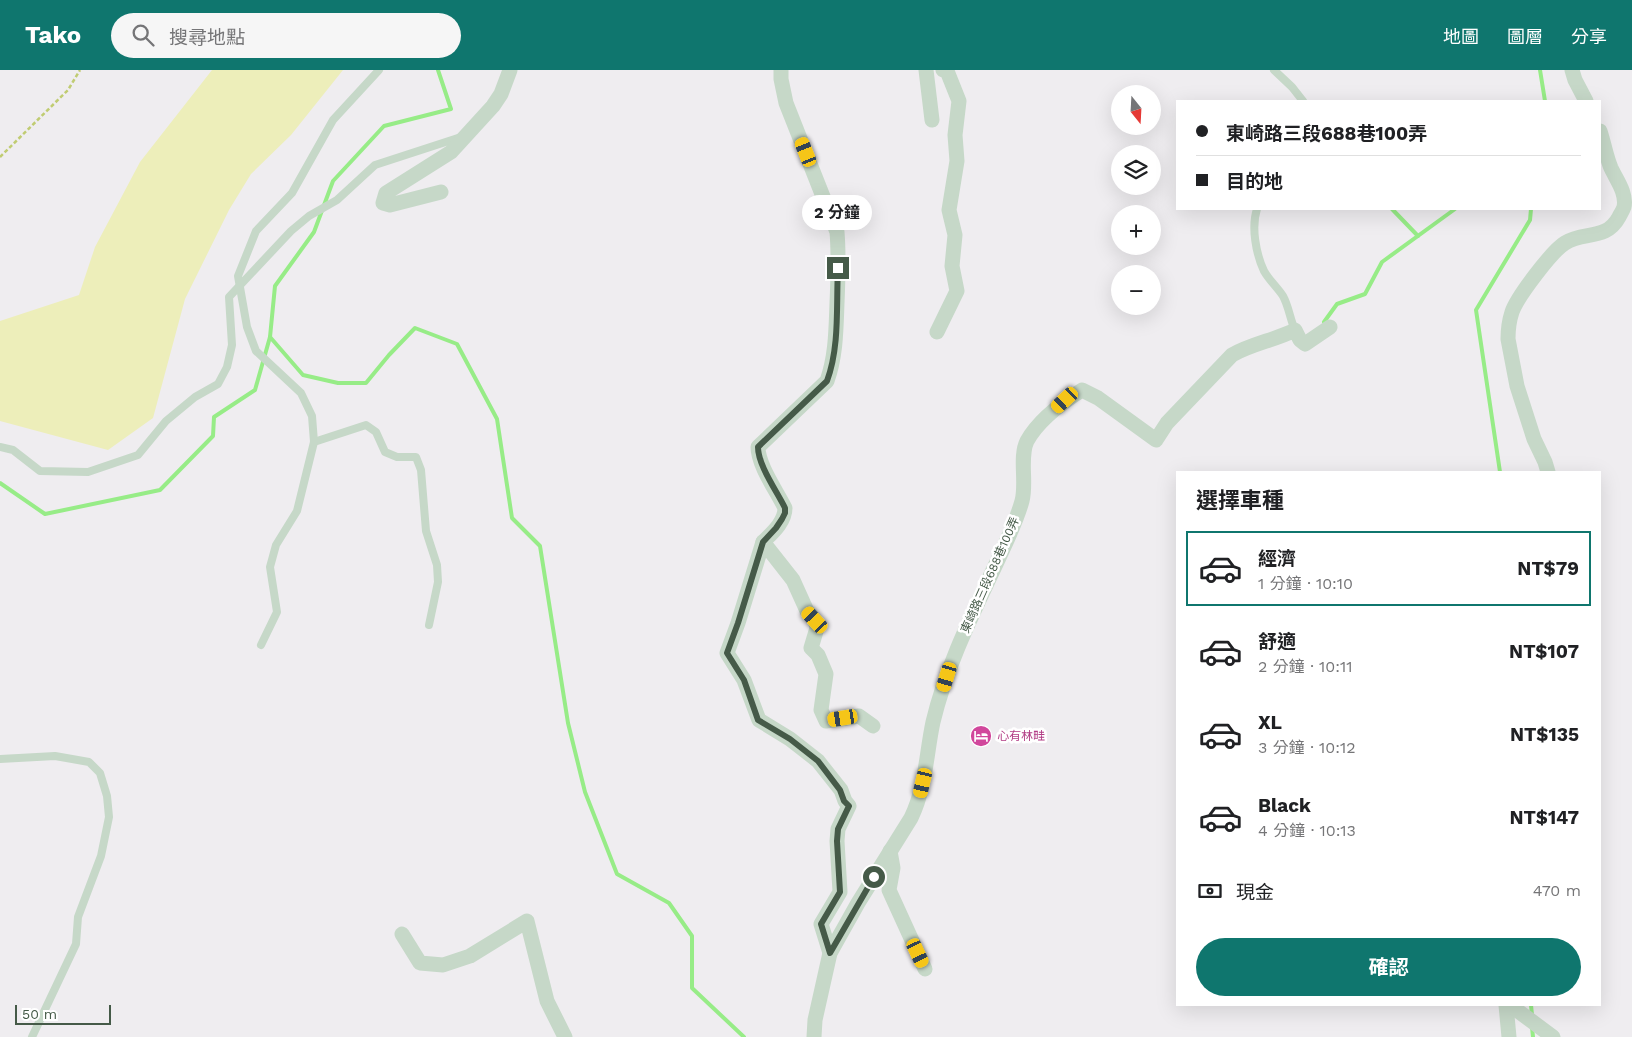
<!DOCTYPE html>
<html lang="zh-TW">
<head>
<meta charset="utf-8">
<style>
  body { margin:0; font-family:"Work Sans","Noto Sans TC",sans-serif; background:#f6f6f6; color:#202124; height:100vh; display:flex; flex-direction:column; font-size:19px; white-space:nowrap }
  * { box-sizing:border-box; margin:0 }
  p { font-size:16px; color:#757577 }
  .icon { flex:none; width:28px; height:28px; fill:none; stroke:currentColor; stroke-width:2; stroke-linecap:round; stroke-linejoin:round }
  .map { position:relative; flex:1; overflow:hidden }
  .drawer { position:absolute; left:1176px; top:401px; width:425px; height:535px; display:flex; flex-direction:column; background:#fff; border-radius:0px; box-shadow:0 5px 20px #0002 }
  .drawer>* { flex:none }
  .hud { position:absolute; left:1176px; top:30px; width:425px; height:110px; border-radius:0px; box-shadow:0 5px 20px #0002; display:grid; align-content:center; height:110px; padding:0 20px; background:#fff }
  .needle { width:32px; rotate:162deg }
  .fabs { position:absolute; left:1111px; top:15px; display:grid; gap:10px }
  .fabs a { display:grid; place-items:center; width:50px; height:50px; border-radius:50%; background:#fff; box-shadow:0 5px 20px #0002; font-size:25px }
  .scale { position:absolute; left:15px; bottom:12px; width:96px; box-sizing:border-box; padding-left:5px; border:2px solid #455a48; border-top:0; font-size:14px; line-height:18px; white-space:nowrap; color:#455a48; -webkit-text-stroke:4px #fff; paint-order:stroke }
  .end { position:absolute; width:22px; height:22px; margin:-11px; border:6px solid #455a48; background:#fff; box-shadow:0 0 0 2px #fff }
  .from { border-radius:50% }
  .bubble { position:absolute; height:35px; border-radius:18px; background:#fff; box-shadow:0 5px 20px #0002; font-size:16px; font-weight:700; line-height:35px; text-align:center }
  .car { position:absolute; width:15px; height:30px; margin:-15px -8px; border-radius:6px; box-shadow:0 0 4px 1px #0007; background:linear-gradient(#f5c518 24%,#345 0 40%,#f5c518 0 76%,#345 0 86%,#f5c518 0) }
  .hud b { display:flex; align-items:center; gap:18px; height:48px; font-size:19px }
  .hud b+b { border-top:1px solid #e0e0e0 }
  .hud i { width:12px; height:12px; background:#202124 }
  ul { padding:0; list-style:none }
  li { display:flex; align-items:center; gap:15px; height:75px; margin:0 10px 8px; padding:0 10px; border:2px solid transparent; border-radius:0px }
  li div { flex:1 }
  li b { display:block; font-size:19px }
  li em { font-style:normal; font-weight:700 }
  li.selected { border-color:#0f766e }
  li>.icon { width:45px; height:45px; stroke-width:1.5 }
  h2 { padding:0 20px; font-size:22px; line-height:60px }
  .pay { display:flex; align-items:center; gap:12px; height:55px; padding:0 20px; font-size:19px }
  .pay p { margin-inline-start:auto }
  .action { display:flex; gap:10px; margin-top:auto; padding:10px 20px }
  .action a { flex:1; height:58px; border-radius:30px; background:#0f766e; color:#fff; font-size:20px; font-weight:700; line-height:58px; text-align:center }
  header { display:flex; align-items:center; gap:30px; box-sizing:border-box; height:70px; padding:0 25px; background:#0f766e; color:#fff }
  header strong { font-size:24px }
  nav { display:flex; gap:28px; margin-inline-start:auto; font-size:18px }
  .search { width:350px; height:45px; background:#f6f6f6; display:flex; align-items:center; gap:12px; box-sizing:border-box; padding:0 18px; border-radius:28px; color:#757577; font-size:19px }
  .map>svg:first-child { display:block }
  .green { fill:#edeeba }
  .lines { fill:none; stroke-linecap:round; stroke-linejoin:round }
  .stream { stroke:#97ec87; stroke-width:4 }
  .path { stroke:#c0cc72; stroke-width:2.5; stroke-dasharray:4 2.5; stroke-linecap:butt }
  .service { stroke:#c6d8c8; stroke-width:8 }
  .minor { stroke:#c6d8c8; stroke-width:15 }
  .route { stroke:#455a48; stroke-width:6 }
  .labels { text-anchor:middle; stroke-width:5; stroke-linejoin:round; paint-order:stroke }
  .street-label { font-size:12px; fill:#455a48; stroke:#fff }
  .hotel-label { font-size:12px; fill:#b23c85; stroke:#fff; text-anchor:start }
</style>
</head>
<body>
<header>
<strong>Tako</strong>
<div class="search"><svg class="icon" aria-label="search" viewBox="0 0 24 24"><circle cx="10" cy="10" r="6"/><path d="M15 15l6 6"/></svg>搜尋地點</div>
<nav><a>地圖</a><a>圖層</a><a>分享</a></nav>
</header>
<div class="map">
<svg width="1632" height="967" viewBox="0 0 1632 967">
  <rect width="100%" height="100%" fill="#efedf0"/>
  <!-- green -->
  <path class="green" d="M212,0H343L291,65L251,104L229,140L185,229L153,348L108,380L0,351V251L79,225L95,177L140,92Z"/>
  <g class="lines">
    <!-- stream -->
    <g class="stream">
      <path d="M1540,0L1545,31"/>
      <path d="M1392,139L1418,166"/>
      <path d="M1324,252L1337,234L1365,224L1382,192L1455,139"/>
      <path d="M270,267L303,305L338,313H366L389,285L415,258L457,274L497,349L512,448L540,476L568,653L585,722L617,804L669,833L692,866V918L744,967"/>
      <path d="M1500,402L1476,240L1530,150L1531,139"/>
      <path d="M0,413L45,444L160,420L213,366L214,347L255,320L270,267L275,216L314,162L333,111L384,56L451,39L438,0"/>
      <path d="M1531,935L1532,945"/>
      <path d="M1532,957L1533,967"/>
    </g>
    <!-- path -->
    <path class="path" d="M0,87L68,20L80,0"/>
    <!-- service -->
    <g class="service">
      <path d="M1274,0L1292,17L1303,31"/>
      <path d="M1257,139C1251,157 1256,184 1264,201C1269,210 1277,217 1283,226C1289,237 1290,249 1295,260"/>
      <path d="M314,372L366,355L376,362L385,382L397,387H416L421,400L426,461L437,495L438,512L429,555"/>
      <path d="M0,377L13,380L40,401L88,402L138,385L166,351L195,327L218,314L227,297L232,275L229,227L291,161L309,146L337,130L375,95L461,67"/>
      <path d="M261,575L277,542L270,497L276,475L297,441L314,372L312,346L301,323L256,281L247,257L238,206L256,161L292,123L333,50L379,0"/>
      <path d="M0,689L55,686L89,692L100,703L107,726L109,747L101,786L78,847L76,874L32,967"/>
    </g>
    <!-- minor -->
    <g class="minor">
      <path d="M781,0V9L786,33L837,162C839,186 838,210 837,233C836,259 836,286 827,311L758,377C758,395 776,420 785,438C785,452 772,463 763,472L793,510L807,541L815,550L817,558L811,578L818,585L826,604L821,640L826,651L859,646L873,656"/>
      <path d="M926,0L932,50"/>
      <path d="M1572,0L1575,10L1586,31"/>
      <path d="M441,122L390,135L383,133L386,123L451,82L493,36L501,24L510,0"/>
      <path d="M937,262L957,221L952,196L955,165L949,140L957,91L955,65L959,31L947,1L943,0"/>
      <path d="M1548,402L1545,392L1534,369L1517,316L1508,269C1508,260 1509,251 1512,242C1517,227 1552,181 1565,173C1584,161 1606,171 1619,147C1620,145 1623,140 1624,137C1627,123 1616,109 1611,98C1606,86 1604,73 1600,61"/>
      <path d="M763,472L738,553L727,583L744,610L759,650L790,669L818,691L841,720L845,731L849,736L838,759L837,771L840,822L821,854L830,883"/>
      <path d="M890,781L893,798L889,820L925,899"/>
      <path d="M402,864L420,893L443,895L470,886L527,851L547,931L565,967"/>
      <path d="M1506,935L1509,967"/>
      <path d="M1510,935L1553,967"/>
      <path d="M814,967L815,950L830,883L858,833L911,748C926,717 926,685 933,652C946,597 972,545 996,494C1005,474 1016,453 1022,431C1027,413 1019,387 1027,371C1038,351 1063,332 1082,320L1098,328L1156,370L1167,353L1232,285C1251,274 1275,270 1295,260L1300,270L1305,274L1330,257"/>
    </g>
  </g>
  <g class="lines">
    <!-- route -->
    <path class="route" d="M838,198C836,235 840,276 827,311L758,377C758,395 776,420 785,438V443L782,449L776,458L763,472L738,553L727,583L744,610L758,650L790,669L818,691L840,720L844,731L849,736L838,759L837,771L840,822L821,854L830,883L874,807"/>
  </g>
  <!-- icons -->
  <defs>
    <g id="hotel-disc" transform="scale(1.125)"><circle r="9.5" fill="#d1479c" stroke="#fff"/><path d="M-6-4.5h1.5V1H6V5H4.5V3h-9V5H-6ZM-4 0a1.8 1.8 0 1 1 3.6 0ZM.5 0V-2.5h3Q6-2.5 6 0Z" fill="#fff"/></g>
  </defs>
  <g fill-rule="evenodd">
    <use href="#hotel-disc" x="981" y="666"/>
  </g>
  <g class="labels">
    <!-- street labels -->
    <g class="street-label">
      <text transform="translate(990 505) rotate(-66)" y="4">東崎路三段688巷100弄</text>
    </g>
    <!-- hotel labels -->
    <g class="hotel-label">
      <text x="997" y="670">心有林畦</text>
    </g>
  </g>
</svg>
<div class="fabs">
<a><svg class="needle" viewBox="-14 -14 28 28"><path d="M0-13l5 13h-10z" fill="#e53935"/><path d="M0 13l5-13h-10z" fill="#757577"/></svg></a>
<a><svg class="icon" aria-label="layers" viewBox="0 0 24 24"><path d="M12 4l9 5-9 5-9-5zM3 14l9 5 9-5"/></svg></a>
<a>+</a>
<a>−</a>
</div>
<div class="scale">50 m</div>
<i class="end from" style="left:874px;top:807px"></i>
<i class="end" style="left:838px;top:198px"></i>
<div class="bubble" style="left:802px;top:125px;width:70px">2 分鐘</div>
<i class="car" style="left:806px;top:82px;rotate:338deg"></i>
<i class="car" style="left:1065px;top:330px;rotate:227deg"></i>
<i class="car" style="left:815px;top:550px;rotate:317deg"></i>
<i class="car" style="left:947px;top:607px;rotate:197deg"></i>
<i class="car" style="left:843px;top:648px;rotate:261deg"></i>
<i class="car" style="left:923px;top:713px;rotate:193deg"></i>
<i class="car" style="left:918px;top:883px;rotate:155deg"></i>
<div class="hud">
<b><i class="from"></i>東崎路三段688巷100弄</b>
<b><i></i>目的地</b>
</div>
<section class="drawer">
<h2>選擇車種</h2>
<ul>
<li class="selected"><svg class="icon" aria-label="car" viewBox="0 0 24 24"><path d="M5 17H2v-5l4-1 3-4h7l3 4 3 1v5h-3M9 17h6M6 11h13"/><circle cx="7" cy="17" r="2"/><circle cx="17" cy="17" r="2"/></svg><div><b>經濟</b><p>1 分鐘 · 10:10</p></div><em>NT$79</em></li>
<li><svg class="icon" aria-label="car" viewBox="0 0 24 24"><path d="M5 17H2v-5l4-1 3-4h7l3 4 3 1v5h-3M9 17h6M6 11h13"/><circle cx="7" cy="17" r="2"/><circle cx="17" cy="17" r="2"/></svg><div><b>舒適</b><p>2 分鐘 · 10:11</p></div><em>NT$107</em></li>
<li><svg class="icon" aria-label="car" viewBox="0 0 24 24"><path d="M5 17H2v-5l4-1 3-4h7l3 4 3 1v5h-3M9 17h6M6 11h13"/><circle cx="7" cy="17" r="2"/><circle cx="17" cy="17" r="2"/></svg><div><b>XL</b><p>3 分鐘 · 10:12</p></div><em>NT$135</em></li>
<li><svg class="icon" aria-label="car" viewBox="0 0 24 24"><path d="M5 17H2v-5l4-1 3-4h7l3 4 3 1v5h-3M9 17h6M6 11h13"/><circle cx="7" cy="17" r="2"/><circle cx="17" cy="17" r="2"/></svg><div><b>Black</b><p>4 分鐘 · 10:13</p></div><em>NT$147</em></li>
</ul>
<div class="pay"><svg class="icon" aria-label="cash" viewBox="0 0 24 24"><path d="M3 7h18v10H3z"/><circle cx="12" cy="12" r="2"/></svg>現金<p>470 m</p></div>
<div class="action"><a>確認</a></div>
</section>
</div>
</body>
</html>
